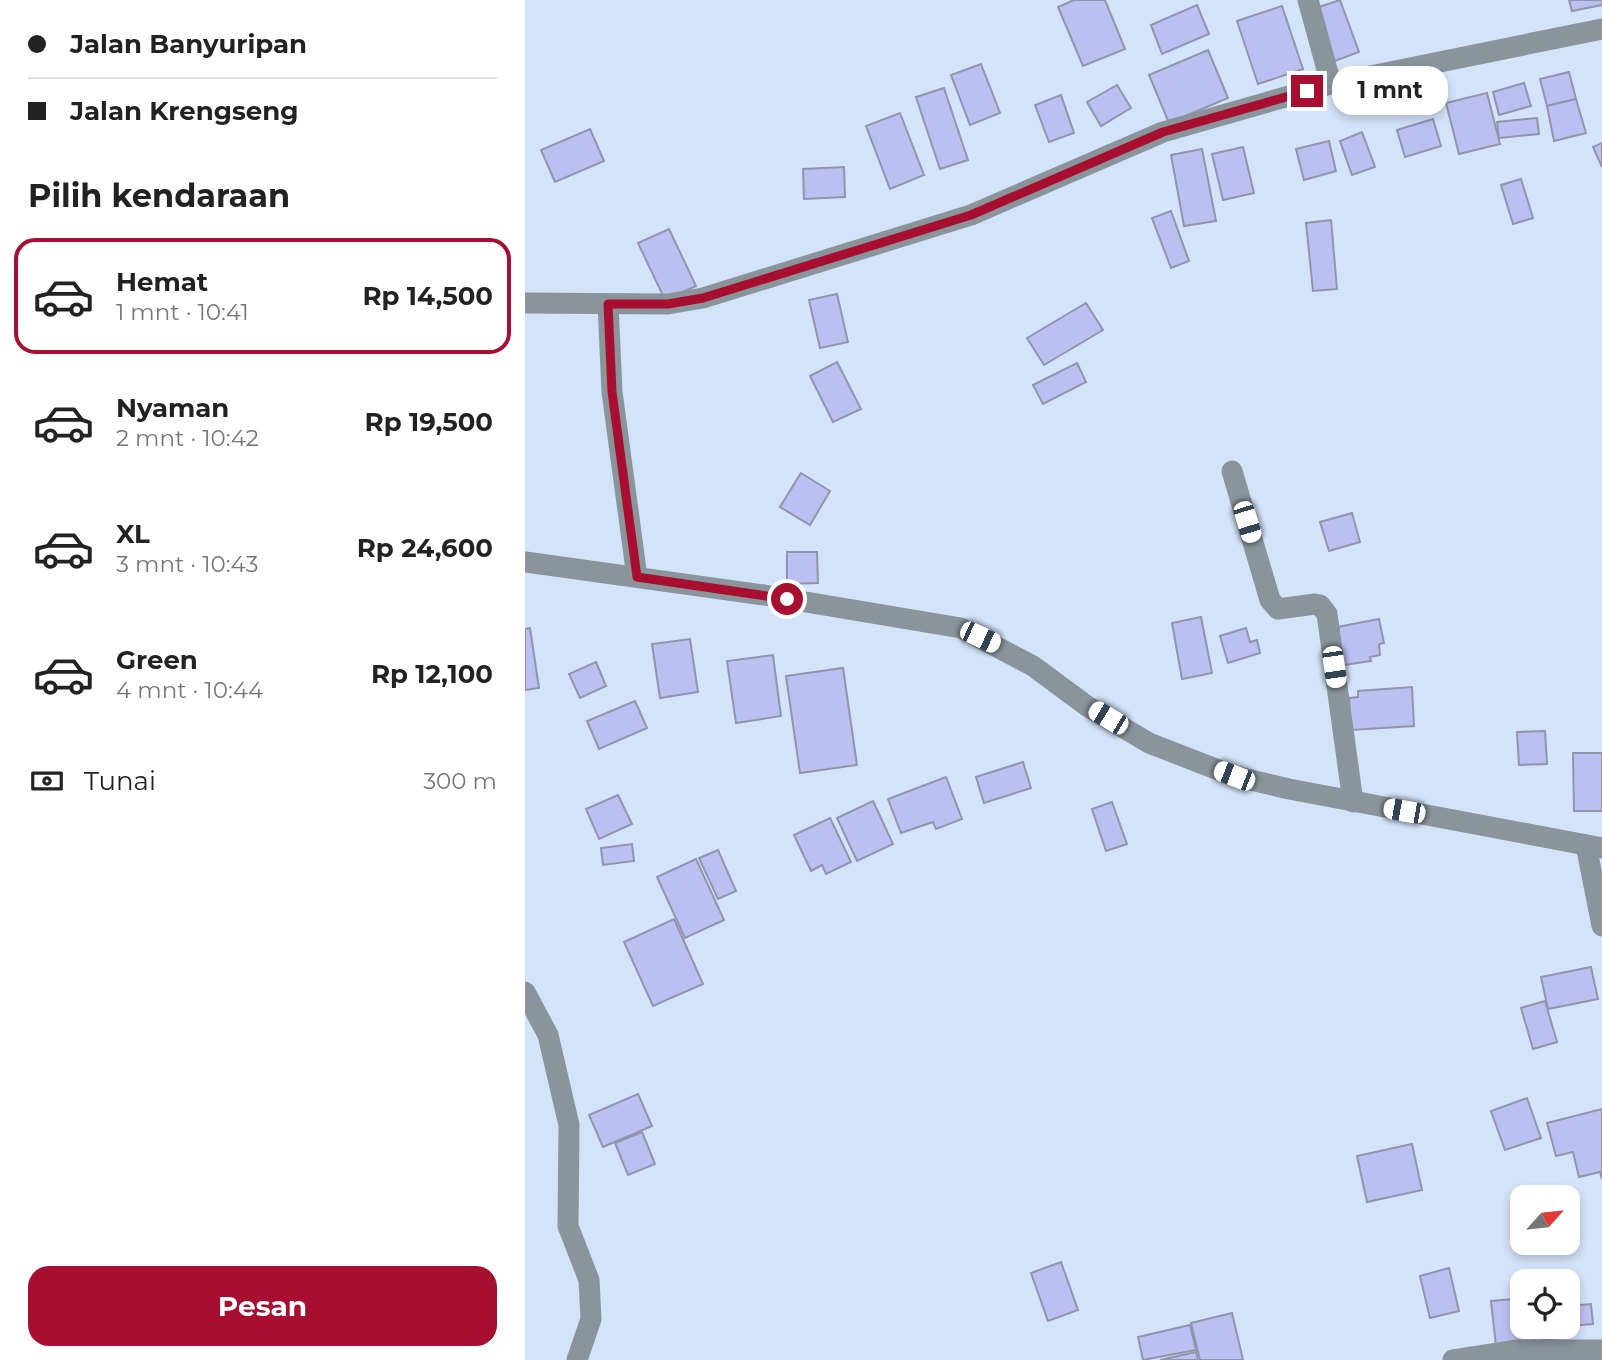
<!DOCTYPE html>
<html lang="id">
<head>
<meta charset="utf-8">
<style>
  body { margin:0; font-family:Montserrat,sans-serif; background:#f6f6f6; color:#222; height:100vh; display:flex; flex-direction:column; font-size:26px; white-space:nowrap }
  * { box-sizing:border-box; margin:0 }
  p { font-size:23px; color:#767676 }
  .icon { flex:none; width:38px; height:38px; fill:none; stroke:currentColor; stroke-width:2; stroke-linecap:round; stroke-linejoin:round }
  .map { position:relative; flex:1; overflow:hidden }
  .details { display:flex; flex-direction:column; background:#fff; width:525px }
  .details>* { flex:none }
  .hud { display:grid; align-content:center; height:154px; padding:0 28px; background:#fff }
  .needle { width:46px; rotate:63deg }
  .controls { position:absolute; left:985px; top:1185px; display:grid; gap:14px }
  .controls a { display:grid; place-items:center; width:70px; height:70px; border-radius:14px; background:#fff; box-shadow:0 4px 10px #0003; font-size:35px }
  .end { position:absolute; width:32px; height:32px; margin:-16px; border:9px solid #a70e30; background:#fff; box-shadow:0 0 0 4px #fff }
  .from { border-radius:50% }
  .bubble { position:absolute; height:49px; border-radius:21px; background:#fff; box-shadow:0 4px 10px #0003; font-size:23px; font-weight:700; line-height:49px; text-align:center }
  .car { position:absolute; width:21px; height:42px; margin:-21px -10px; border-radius:9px; box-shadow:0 0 5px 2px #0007; background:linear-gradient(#fff 24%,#345 0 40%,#fff 0 76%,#345 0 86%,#fff 0) }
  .hud b { display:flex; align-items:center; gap:24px; height:66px; font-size:26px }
  .hud b+b { border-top:2px solid #e0e0e0 }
  .hud i { width:18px; height:18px; background:#222 }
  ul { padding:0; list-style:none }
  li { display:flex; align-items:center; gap:21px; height:116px; margin:0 14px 10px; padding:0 14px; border:4px solid transparent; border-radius:21px }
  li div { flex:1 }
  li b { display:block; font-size:26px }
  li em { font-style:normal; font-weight:700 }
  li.on { border-color:#a70e30 }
  li>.icon { width:63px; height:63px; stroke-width:1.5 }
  h2 { padding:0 28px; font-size:32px; line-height:84px }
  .pay { display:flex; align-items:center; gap:18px; height:77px; padding:0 28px; font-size:26px }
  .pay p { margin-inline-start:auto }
  .primary-button { display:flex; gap:14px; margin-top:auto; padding:14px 28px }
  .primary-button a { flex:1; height:80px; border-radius:21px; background:#a70e30; color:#fff; font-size:28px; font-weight:700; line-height:80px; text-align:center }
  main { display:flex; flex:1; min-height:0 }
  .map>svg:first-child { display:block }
  .building { fill:#bbc0f2; stroke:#9294ac; stroke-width:2 }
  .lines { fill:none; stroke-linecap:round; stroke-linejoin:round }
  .minor { stroke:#8a959b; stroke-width:21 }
  .route { stroke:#a70e30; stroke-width:9 }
</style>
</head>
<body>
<main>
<section class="details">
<div class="hud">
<b><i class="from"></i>Jalan Banyuripan</b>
<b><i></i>Jalan Krengseng</b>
</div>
<h2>Pilih kendaraan</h2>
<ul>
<li class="on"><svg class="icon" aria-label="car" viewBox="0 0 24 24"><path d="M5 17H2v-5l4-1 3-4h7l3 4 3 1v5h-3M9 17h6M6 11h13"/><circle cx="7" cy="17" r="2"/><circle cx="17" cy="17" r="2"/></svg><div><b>Hemat</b><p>1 mnt · 10:41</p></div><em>Rp 14,500</em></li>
<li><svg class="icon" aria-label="car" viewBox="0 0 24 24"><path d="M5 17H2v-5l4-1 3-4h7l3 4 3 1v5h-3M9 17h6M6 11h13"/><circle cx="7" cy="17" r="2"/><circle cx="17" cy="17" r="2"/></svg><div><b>Nyaman</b><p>2 mnt · 10:42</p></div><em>Rp 19,500</em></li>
<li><svg class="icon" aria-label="car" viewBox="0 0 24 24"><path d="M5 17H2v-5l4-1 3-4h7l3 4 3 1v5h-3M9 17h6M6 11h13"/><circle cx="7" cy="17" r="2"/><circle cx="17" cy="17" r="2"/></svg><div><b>XL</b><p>3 mnt · 10:43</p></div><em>Rp 24,600</em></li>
<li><svg class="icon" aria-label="car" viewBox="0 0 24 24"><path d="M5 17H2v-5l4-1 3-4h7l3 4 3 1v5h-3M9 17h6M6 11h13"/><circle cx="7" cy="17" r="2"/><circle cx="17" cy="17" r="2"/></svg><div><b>Green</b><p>4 mnt · 10:44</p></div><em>Rp 12,100</em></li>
</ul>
<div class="pay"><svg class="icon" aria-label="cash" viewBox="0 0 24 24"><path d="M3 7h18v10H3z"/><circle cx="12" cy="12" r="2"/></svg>Tunai<p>300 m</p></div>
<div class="primary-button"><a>Pesan</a></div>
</section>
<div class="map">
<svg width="1077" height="1360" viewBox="0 0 1077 1360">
  <rect width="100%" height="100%" fill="#d3e3f9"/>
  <!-- building -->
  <g class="building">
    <path d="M549,0H580L600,49L558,66L533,7Z"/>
    <path d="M815,0L834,52L807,62L788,9Z"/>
    <path d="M1044,0H1077V5L1047,11Z"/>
    <path d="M672,5L684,34L637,54L626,25Z"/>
    <path d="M757,6L778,69L733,84L712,21Z"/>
    <path d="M683,50L703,98L644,123L624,75Z"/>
    <path d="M456,64L475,113L445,125L426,75Z"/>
    <path d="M1044,72L1051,99L1022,106L1015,79Z"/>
    <path d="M999,83L1006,106L974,115L968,92Z"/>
    <path d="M592,85L606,108L576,126L562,102Z"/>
    <path d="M419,88L443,160L415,169L391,97Z"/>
    <path d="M962,93L975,144L934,154L921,103Z"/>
    <path d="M536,95L549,133L524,142L510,105Z"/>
    <path d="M1051,99L1061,133L1029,141L1022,106Z"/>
    <path d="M375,113L399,175L365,189L341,126Z"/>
    <path d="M1012,118L1014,134L974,138L972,122Z"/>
    <path d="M908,119L916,146L880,157L872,130Z"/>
    <path d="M65,129L79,161L30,182L16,150Z"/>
    <path d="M837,132L850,167L827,175L815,141Z"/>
    <path d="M804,141L811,171L779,180L771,149Z"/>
    <path d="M1077,143V167L1068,147Z"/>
    <path d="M718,147L729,193L698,200L687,154Z"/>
    <path d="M677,149L691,221L659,226L646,155Z"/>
    <path d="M319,167L320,197L279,199L278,169Z"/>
    <path d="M996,179L1008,218L988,224L976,185Z"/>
    <path d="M646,211L664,261L646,268L627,218Z"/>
    <path d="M806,220L812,289L788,291L781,223Z"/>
    <path d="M144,229L171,286L140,300L113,243Z"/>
    <path d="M312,294L323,342L295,348L284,300Z"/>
    <path d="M561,303L578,330L519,365L502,338Z"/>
    <path d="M312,362L336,409L308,422L285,376Z"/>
    <path d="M552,363L561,382L518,404L508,385Z"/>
    <path d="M276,473L305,491L285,525L255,507Z"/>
    <path d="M827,513L835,542L804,551L795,522Z"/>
    <path d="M262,552H292L293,583L262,584Z"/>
    <path d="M676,617L687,673L657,679L647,623Z"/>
    <path d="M854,619L859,643L854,644L855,655L845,657L846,661L819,665L812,627Z"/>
    <path d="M5,628L14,688L0,690V629Z"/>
    <path d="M721,628L725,642L732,640L735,653L703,663L695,636Z"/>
    <path d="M165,639L173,692L135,698L127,644Z"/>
    <path d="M248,655L256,716L211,723L202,661Z"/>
    <path d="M71,662L81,686L55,698L44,674Z"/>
    <path d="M318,668L332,765L275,773L261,676Z"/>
    <path d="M887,687L889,726L826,730L824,698L833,697V691Z"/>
    <path d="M110,701L122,728L74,749L62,721Z"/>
    <path d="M1020,731L1022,764L994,765L992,732Z"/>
    <path d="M1048,753H1077V811H1049Z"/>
    <path d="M498,762L506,788L459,803L451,777Z"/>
    <path d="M421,777L437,819L411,829L408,822L376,833L363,799Z"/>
    <path d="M93,795L107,824L74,839L61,809Z"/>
    <path d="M348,801L368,844L332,861L312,818Z"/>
    <path d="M587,802L602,844L581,851L567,809Z"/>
    <path d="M305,818L326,862L301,874L297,865L286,871L269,835Z"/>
    <path d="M107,844L109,861L78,865L76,848Z"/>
    <path d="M193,850L211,891L193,899L174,858Z"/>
    <path d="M171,859L199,920L160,938L132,877Z"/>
    <path d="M149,919L178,984L128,1006L99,942Z"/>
    <path d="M1066,967L1073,999L1023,1009L1016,977Z"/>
    <path d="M1020,1001L1032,1042L1008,1049L996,1008Z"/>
    <path d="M113,1094L127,1126L78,1147L64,1115Z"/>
    <path d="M1002,1098L1016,1138L980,1150L966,1111Z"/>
    <path d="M1077,1109V1179L1075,1172L1054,1177L1048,1152L1031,1156L1022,1123Z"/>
    <path d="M117,1132L130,1164L103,1175L90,1143Z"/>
    <path d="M887,1144L897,1190L842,1202L832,1156Z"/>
    <path d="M536,1262L553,1310L523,1321L506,1273Z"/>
    <path d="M924,1268L934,1311L905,1318L895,1276Z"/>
    <path d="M998,1298V1326H1007L1008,1342L971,1346L966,1301Z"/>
    <path d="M1066,1304L1068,1324L1044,1326L1043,1306Z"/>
    <path d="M707,1313L718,1360H675L666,1323Z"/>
    <path d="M1043,1320L1045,1337L1010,1341L1008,1326H1043Z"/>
    <path d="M665,1325L671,1350L618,1360L613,1337Z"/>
    <path d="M671,1352L673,1360H635Z"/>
  </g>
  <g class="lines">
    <!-- minor -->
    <g class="minor">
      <path d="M783,0L806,84"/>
      <path d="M0,303L143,304L178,298L446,215L638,132L806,84L1077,29"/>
      <path d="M83,304L87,392L112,577"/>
      <path d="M707,471L745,600L753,609L790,604L795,605L802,614L828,802"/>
      <path d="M0,562L239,595L436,628L508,666L562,706L624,743L709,776L764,789L1077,848"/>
      <path d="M1061,845L1077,926"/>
      <path d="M0,992L23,1035L44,1125L43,1226L64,1280L66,1319L52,1360"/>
      <path d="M928,1360L993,1350H1077"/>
    </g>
  </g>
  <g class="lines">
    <!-- route -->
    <path class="route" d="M262,599L112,577L87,392L83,304H143L178,298L446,215L638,132L782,91"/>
  </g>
</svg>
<div class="controls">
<a><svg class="needle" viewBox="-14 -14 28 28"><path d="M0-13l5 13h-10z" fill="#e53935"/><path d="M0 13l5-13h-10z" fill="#767676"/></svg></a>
<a><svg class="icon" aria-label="locate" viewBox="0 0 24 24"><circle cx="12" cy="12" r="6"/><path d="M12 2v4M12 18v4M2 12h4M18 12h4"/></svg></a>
</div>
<i class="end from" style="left:262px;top:599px"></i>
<i class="end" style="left:782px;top:91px"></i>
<div class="bubble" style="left:807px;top:66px;width:116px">1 mnt</div>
<i class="car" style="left:722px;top:522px;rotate:163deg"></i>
<i class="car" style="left:455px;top:637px;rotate:115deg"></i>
<i class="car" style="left:809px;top:667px;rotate:172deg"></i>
<i class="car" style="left:583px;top:718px;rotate:301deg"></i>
<i class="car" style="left:709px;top:776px;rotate:291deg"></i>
<i class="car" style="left:879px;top:811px;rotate:280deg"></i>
</div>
</main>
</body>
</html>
